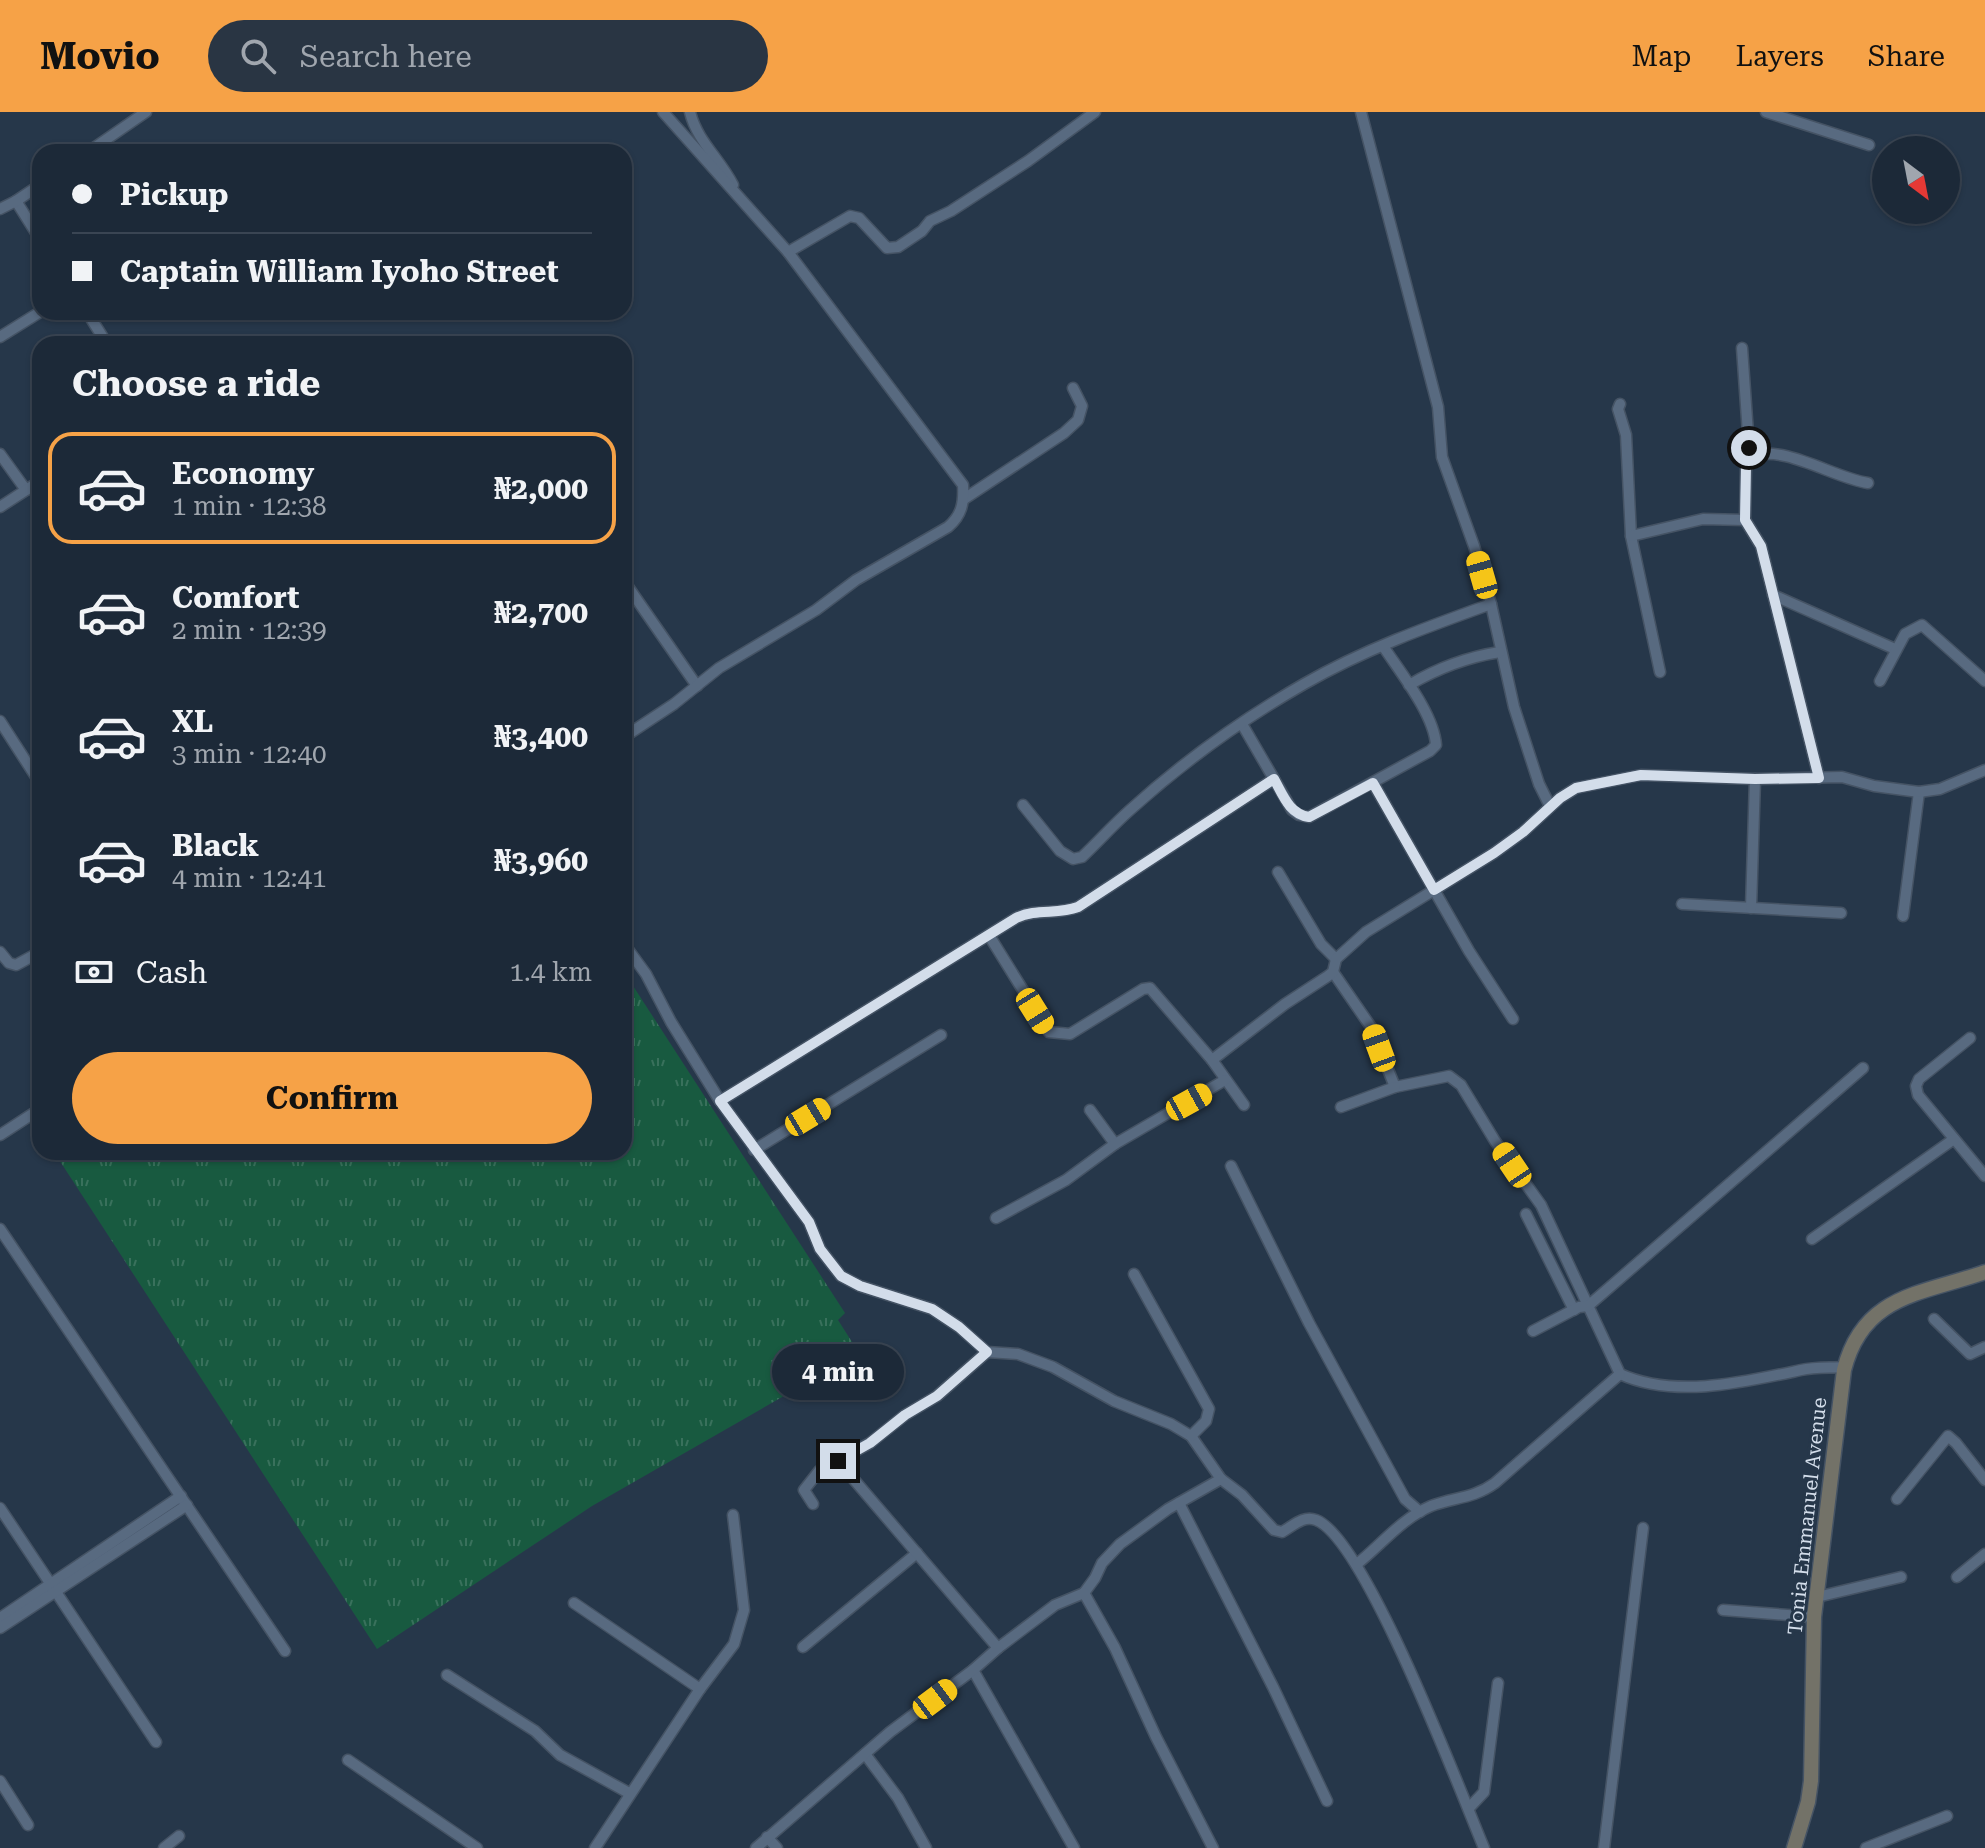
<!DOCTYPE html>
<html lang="en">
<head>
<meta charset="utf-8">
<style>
  body { margin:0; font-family:"Roboto Serif",serif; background:#293543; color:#f1f3f6; height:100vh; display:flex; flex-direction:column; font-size:30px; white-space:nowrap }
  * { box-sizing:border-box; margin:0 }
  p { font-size:26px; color:#a0a6ae }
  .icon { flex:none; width:44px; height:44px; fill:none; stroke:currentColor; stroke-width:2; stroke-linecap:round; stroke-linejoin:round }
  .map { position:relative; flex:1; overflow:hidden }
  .drawer { position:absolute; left:32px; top:224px; width:600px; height:824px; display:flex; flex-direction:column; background:#1c2938; border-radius:24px; box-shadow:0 2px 6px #0004,0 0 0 2px #3a4553 }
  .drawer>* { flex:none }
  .banner { position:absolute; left:32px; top:32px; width:600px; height:176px; border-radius:24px; box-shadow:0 2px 6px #0004,0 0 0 2px #3a4553; display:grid; align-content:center; height:176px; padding:0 40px; background:#1c2938 }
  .needle { width:52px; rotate:148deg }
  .tools { position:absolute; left:1872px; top:24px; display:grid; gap:16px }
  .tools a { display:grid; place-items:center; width:88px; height:88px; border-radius:50%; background:#1c2938; box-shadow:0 2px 6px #0004,0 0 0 2px #3a4553; font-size:40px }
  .end { position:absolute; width:36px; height:36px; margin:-18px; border:10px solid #d3ddea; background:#111; box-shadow:0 0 0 4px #111 }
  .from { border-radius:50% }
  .bubble { position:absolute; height:56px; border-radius:28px; background:#1c2938; box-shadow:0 2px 6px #0004,0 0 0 2px #3a4553; font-size:26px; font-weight:700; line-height:56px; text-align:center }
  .car { position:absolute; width:24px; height:48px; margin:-24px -12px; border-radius:10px; box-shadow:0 0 6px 2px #0007; background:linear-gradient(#f5c518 24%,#345 0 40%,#f5c518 0 76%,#345 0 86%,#f5c518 0) }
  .banner b { display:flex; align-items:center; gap:28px; height:76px; font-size:30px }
  .banner b+b { border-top:2px solid #3a4553 }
  .banner i { width:20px; height:20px; background:#f1f3f6 }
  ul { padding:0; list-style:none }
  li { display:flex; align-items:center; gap:24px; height:112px; margin:0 16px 12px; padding:0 24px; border:4px solid transparent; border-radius:24px }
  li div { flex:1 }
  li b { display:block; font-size:30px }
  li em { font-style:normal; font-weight:700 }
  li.selected { border-color:#f6a247 }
  li>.icon { width:72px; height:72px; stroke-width:1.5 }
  h2 { padding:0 40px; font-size:36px; line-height:96px }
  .pay { display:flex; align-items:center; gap:20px; height:88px; padding:0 40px; font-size:30px }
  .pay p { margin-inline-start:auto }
  .cta { display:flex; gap:16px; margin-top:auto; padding:16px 40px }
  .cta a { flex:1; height:92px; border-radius:48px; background:#f6a247; color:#111; font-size:32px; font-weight:700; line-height:92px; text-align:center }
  header { display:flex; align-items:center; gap:48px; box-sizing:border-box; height:112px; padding:0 40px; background:#f6a247; color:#111 }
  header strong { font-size:38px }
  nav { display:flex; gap:44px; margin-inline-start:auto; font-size:28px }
  .search { width:560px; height:72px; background:#293543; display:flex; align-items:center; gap:20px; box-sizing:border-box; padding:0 28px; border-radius:44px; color:#a0a6ae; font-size:30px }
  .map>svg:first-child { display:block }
  .grass { fill:url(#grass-tufts) }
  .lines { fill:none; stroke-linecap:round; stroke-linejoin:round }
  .street-casing { stroke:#455364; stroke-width:13 }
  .secondary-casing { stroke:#455364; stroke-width:17 }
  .street { stroke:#586a80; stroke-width:10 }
  .secondary { stroke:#737268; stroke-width:14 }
  .route { stroke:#d3ddea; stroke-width:10 }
  .labels { text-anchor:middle; stroke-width:6; stroke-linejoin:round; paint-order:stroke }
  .street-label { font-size:20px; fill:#d3ddea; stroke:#26374a }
</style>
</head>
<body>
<header>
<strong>Movio</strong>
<div class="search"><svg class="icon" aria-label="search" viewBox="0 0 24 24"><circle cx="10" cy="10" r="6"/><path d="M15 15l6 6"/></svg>Search here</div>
<nav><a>Map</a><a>Layers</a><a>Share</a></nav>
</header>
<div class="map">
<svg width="1985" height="1736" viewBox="0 0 1985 1736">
  <defs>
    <pattern id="grass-tufts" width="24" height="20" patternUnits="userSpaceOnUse" patternTransform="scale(2)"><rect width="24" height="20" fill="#185a40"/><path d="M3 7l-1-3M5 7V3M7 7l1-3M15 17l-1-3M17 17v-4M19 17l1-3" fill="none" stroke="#39715c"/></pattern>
  </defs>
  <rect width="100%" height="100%" fill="#26374a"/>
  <!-- grass -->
  <path class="grass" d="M624,860L845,1201L838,1208L859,1241L592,1394L377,1537L54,1040H624Z"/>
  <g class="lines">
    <!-- street casing -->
    <g class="street-casing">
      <g id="street">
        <path d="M690,0C697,29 720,47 733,73"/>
        <path d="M1361,0L1438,295L1442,345L1474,434L1491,492L1514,595L1539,672L1550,694"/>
        <path d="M1766,0L1869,33"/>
        <path d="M88,40L146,0"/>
        <path d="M40,73L16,89L40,127"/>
        <path d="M0,97L16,89"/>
        <path d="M788,140L850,104L859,106L887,136L898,135L922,119L930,109L951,99L1028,49L1095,0"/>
        <path d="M87,200L107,232"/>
        <path d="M0,225L40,200"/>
        <path d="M1742,236L1749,336L1753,344"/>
        <path d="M1620,292L1618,297L1626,323L1631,424L1660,560"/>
        <path d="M0,342L26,378"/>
        <path d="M964,387L1064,321L1078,308L1082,294L1073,276"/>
        <path d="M0,395L40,369"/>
        <path d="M1631,424L1703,407L1745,408"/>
        <path d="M624,469L697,574"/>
        <path d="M1773,483L1895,537"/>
        <path d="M1880,569L1905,522L1922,513L1985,569"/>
        <path d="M1409,573C1438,556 1467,545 1500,540"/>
        <path d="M0,609L40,671"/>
        <path d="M1242,612L1292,698L1299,703L1309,705L1430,639L1436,633C1434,602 1400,560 1383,534"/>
        <path d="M624,625L674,592L719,556L816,498L856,468L948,415C962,403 964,391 963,373L788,140L663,0"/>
        <path d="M1819,666L1761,434L1745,408L1746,357L1753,344C1785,333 1834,366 1868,371"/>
        <path d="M1373,671L1469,839L1513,907"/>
        <path d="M1023,693L1060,739L1073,747L1082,745C1098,730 1113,713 1130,698C1183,650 1243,607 1304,572C1363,538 1427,515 1491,492"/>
        <path d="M1278,760L1321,832L1336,847"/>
        <path d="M1682,792L1841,801"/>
        <path d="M1751,796L1755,667"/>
        <path d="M1903,804L1919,680"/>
        <path d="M990,825L1049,920L1070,922L1143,877L1150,876L1212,948L1244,993"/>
        <path d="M624,832L646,862L671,910L720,989L809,1110L820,1137L841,1164L860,1174L932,1197L959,1215L987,1240L1018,1242L1053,1255L1114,1289L1171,1312L1191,1324L1221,1367L1242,1383L1274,1418L1282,1420C1293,1414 1303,1403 1316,1408C1365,1426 1460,1679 1484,1736"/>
        <path d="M0,840L9,851L16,853L40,840"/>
        <path d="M1333,860L1371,915L1395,975L1449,964L1461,973L1495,1029L1541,1093L1620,1262C1675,1287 1745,1270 1801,1258C1815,1255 1830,1256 1844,1255"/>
        <path d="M1970,926L1919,967L1916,974L1918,983L1985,1064"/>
        <path d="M1212,948L1285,892L1328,864L1333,860L1336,847L1366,820L1494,741L1523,720L1560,686L1576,676L1641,663L1755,667L1842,665L1874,674L1919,680L1940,677L1985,658"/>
        <path d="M720,989L1016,806C1037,796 1057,803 1078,795L1274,667"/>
        <path d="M1341,995L1395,975"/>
        <path d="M1090,998L1115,1032"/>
        <path d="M0,1023L40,997"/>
        <path d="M754,1038L941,923"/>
        <path d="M1231,1054L1309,1211L1405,1387L1420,1400"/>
        <path d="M1526,1102L1574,1198"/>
        <path d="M996,1106L1066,1068L1115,1032L1225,968"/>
        <path d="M0,1117L285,1539"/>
        <path d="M1812,1127L1954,1027"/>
        <path d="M1134,1162L1209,1297L1206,1309L1191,1324"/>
        <path d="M1934,1207L1970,1242L1985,1235"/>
        <path d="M1533,1219L1579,1195L1588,1194L1863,956"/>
        <path d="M1897,1387L1948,1324L1956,1331L1985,1368"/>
        <path d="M1179,1391L1273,1575L1327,1689"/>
        <path d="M813,1392L804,1378L819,1359L870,1331L905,1303L937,1284L987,1240"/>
        <path d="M0,1396L156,1630"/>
        <path d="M1357,1452C1381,1433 1401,1407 1431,1394C1454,1385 1473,1387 1495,1371L1620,1262"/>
        <path d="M1957,1465L1985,1442"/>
        <path d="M1084,1481L1095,1466L1102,1451L1120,1432L1168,1397L1221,1367"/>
        <path d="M1817,1485L1901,1465"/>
        <path d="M574,1491L700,1577"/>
        <path d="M1723,1498L1814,1505"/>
        <path d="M0,1506L181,1384"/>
        <path d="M0,1516L187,1393"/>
        <path d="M803,1535L917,1441"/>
        <path d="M998,1536L1055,1493L1084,1481L1115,1536L1156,1625L1213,1736"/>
        <path d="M973,1558L1074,1736"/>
        <path d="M447,1563L535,1619L560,1643L629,1681"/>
        <path d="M865,1642L898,1686L926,1736"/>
        <path d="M348,1648L477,1736"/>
        <path d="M0,1669L28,1713"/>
        <path d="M1469,1696L1484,1680L1498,1571"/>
        <path d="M767,1725L777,1736"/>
        <path d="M164,1736L179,1724"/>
        <path d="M595,1736L700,1577L734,1532L744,1498L733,1403"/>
        <path d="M756,1736L890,1620L973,1558L998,1536L838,1349"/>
        <path d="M1604,1736L1643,1416"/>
        <path d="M1866,1736L1947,1704"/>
      </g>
    </g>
    <!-- secondary casing -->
    <g class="secondary-casing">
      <path id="secondary" d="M1794,1736L1808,1690L1811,1669L1814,1505L1844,1258C1863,1182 1923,1182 1985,1160"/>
    </g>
    <!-- street -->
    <use href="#street" class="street"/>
    <!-- secondary -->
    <use href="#secondary" class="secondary"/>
  </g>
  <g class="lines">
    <!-- route -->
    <path class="route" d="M838,1349L870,1331L905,1303L937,1284L987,1240L959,1215L932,1197L860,1174L841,1164L820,1137L809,1110L720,989L1016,806C1037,796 1057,803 1078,795L1274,667C1283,683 1289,702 1309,705L1373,671L1434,778L1494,741L1523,720L1560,686L1576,676L1641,663L1755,667L1819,666L1761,434L1745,408L1746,353L1753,344L1749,336"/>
  </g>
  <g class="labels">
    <!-- street labels -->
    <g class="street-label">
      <text transform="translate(1807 1404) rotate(-84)" y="7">Tonia Emmanuel Avenue</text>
    </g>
  </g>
</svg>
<div class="tools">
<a><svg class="needle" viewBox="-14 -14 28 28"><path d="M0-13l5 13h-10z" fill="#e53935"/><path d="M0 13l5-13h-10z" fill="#a0a6ae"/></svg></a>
</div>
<i class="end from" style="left:1749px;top:336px"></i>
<i class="end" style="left:838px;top:1349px"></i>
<div class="bubble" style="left:772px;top:1232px;width:132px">4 min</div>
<i class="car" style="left:1482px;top:463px;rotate:344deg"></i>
<i class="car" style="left:1035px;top:899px;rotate:148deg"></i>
<i class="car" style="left:1379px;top:936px;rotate:340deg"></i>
<i class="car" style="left:1189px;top:990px;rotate:61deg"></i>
<i class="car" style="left:808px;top:1005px;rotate:59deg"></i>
<i class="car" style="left:1512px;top:1053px;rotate:326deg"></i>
<i class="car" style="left:935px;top:1587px;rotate:53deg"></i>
<div class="banner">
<b><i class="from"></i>Pickup</b>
<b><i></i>Captain William Iyoho Street</b>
</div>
<section class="drawer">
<h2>Choose a ride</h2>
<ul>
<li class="selected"><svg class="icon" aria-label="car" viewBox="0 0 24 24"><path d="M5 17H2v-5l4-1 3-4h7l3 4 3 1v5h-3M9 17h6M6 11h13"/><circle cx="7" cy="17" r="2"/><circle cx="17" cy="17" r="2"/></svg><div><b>Economy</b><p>1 min · 12:38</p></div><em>₦2,000</em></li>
<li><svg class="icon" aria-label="car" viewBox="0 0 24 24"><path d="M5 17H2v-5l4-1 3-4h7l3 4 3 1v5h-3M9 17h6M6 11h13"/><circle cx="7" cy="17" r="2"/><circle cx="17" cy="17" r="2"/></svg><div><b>Comfort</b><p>2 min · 12:39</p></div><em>₦2,700</em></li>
<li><svg class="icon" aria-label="car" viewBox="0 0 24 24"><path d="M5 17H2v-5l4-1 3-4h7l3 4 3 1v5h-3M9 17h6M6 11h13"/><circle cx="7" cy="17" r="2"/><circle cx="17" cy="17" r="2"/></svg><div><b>XL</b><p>3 min · 12:40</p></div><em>₦3,400</em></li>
<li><svg class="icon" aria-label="car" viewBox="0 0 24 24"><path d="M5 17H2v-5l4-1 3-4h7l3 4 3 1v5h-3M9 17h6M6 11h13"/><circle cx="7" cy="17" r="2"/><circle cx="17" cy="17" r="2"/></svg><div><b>Black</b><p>4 min · 12:41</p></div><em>₦3,960</em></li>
</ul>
<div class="pay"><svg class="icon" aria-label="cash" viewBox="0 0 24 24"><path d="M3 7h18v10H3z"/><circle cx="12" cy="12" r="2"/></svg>Cash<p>1.4 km</p></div>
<div class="cta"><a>Confirm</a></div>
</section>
</div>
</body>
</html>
